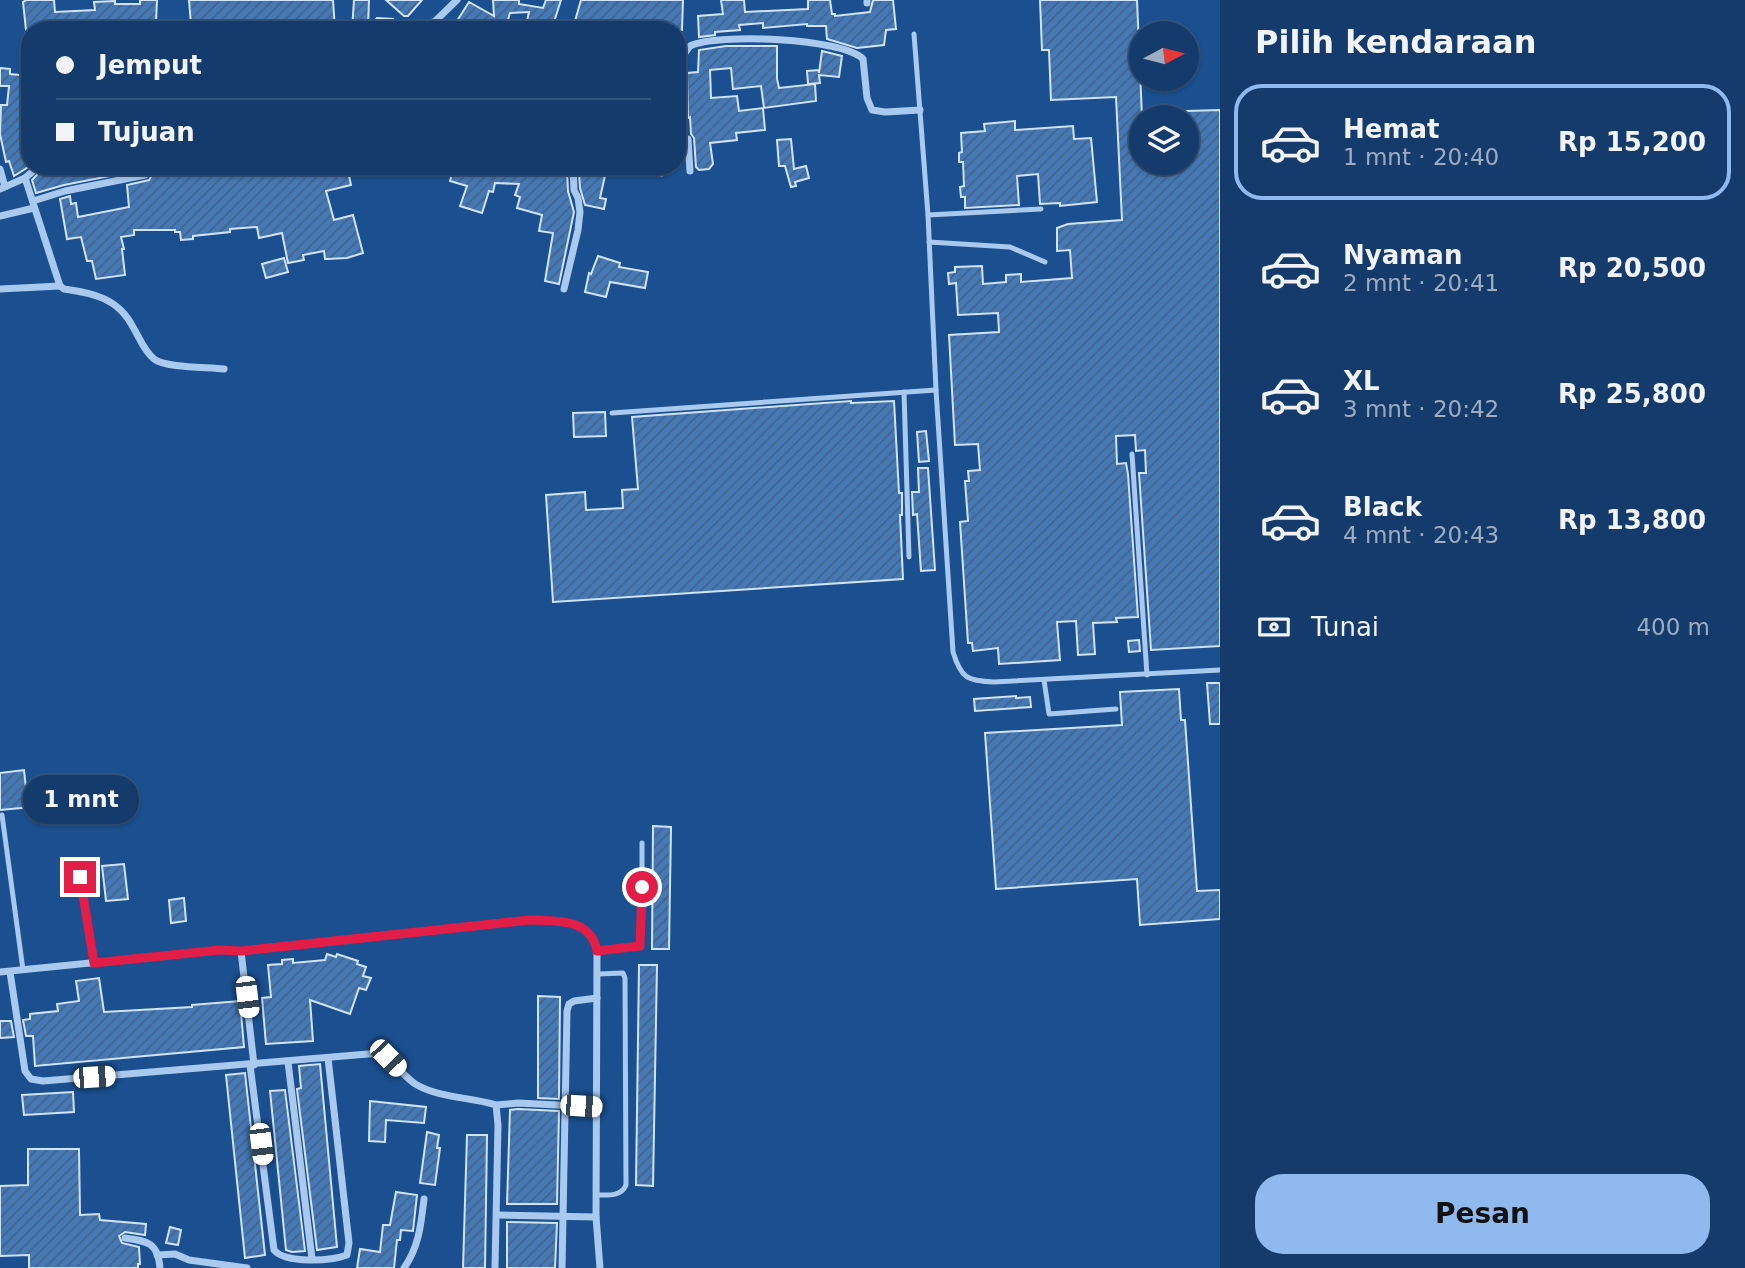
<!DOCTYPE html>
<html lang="id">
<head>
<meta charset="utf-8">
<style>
  body { margin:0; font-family:"DejaVu Sans",sans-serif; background:#214673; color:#f1f3f6; height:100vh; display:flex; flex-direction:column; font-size:26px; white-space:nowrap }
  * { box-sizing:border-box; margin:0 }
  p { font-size:23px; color:#9dadc1 }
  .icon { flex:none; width:38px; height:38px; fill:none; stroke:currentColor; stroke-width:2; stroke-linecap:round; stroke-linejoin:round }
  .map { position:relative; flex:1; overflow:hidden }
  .sheet { display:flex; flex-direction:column; background:#143b6b; width:525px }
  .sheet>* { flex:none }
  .top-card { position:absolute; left:21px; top:21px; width:665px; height:154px; border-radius:28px; box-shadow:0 2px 5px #0004,0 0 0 2px #33557e; display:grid; align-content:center; height:154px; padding:0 35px; background:#143b6b }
  .needle { width:46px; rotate:83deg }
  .fabs { position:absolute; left:1129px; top:21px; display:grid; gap:14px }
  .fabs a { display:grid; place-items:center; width:70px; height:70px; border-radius:50%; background:#143b6b; box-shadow:0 2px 5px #0004,0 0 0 2px #33557e; font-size:35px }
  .end { position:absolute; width:32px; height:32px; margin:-16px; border:9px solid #e11d48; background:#fff; box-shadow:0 0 0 4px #fff }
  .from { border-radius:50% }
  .bubble { position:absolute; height:49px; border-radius:24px; background:#143b6b; box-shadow:0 2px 5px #0004,0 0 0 2px #33557e; font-size:23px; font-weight:700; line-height:49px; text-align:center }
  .car { position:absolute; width:21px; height:42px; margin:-21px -10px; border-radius:9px; box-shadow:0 0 5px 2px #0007; background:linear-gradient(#fff 24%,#345 0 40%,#fff 0 76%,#345 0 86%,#fff 0) }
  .top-card b { display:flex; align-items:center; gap:24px; height:66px; font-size:26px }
  .top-card b+b { border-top:2px solid #33557e }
  .top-card i { width:18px; height:18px; background:#f1f3f6 }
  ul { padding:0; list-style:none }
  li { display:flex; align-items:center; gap:21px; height:116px; margin:0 14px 10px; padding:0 21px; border:4px solid transparent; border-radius:28px }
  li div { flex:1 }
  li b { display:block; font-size:26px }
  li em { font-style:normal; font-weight:700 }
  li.current { border-color:#90b9f0 }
  li>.icon { width:63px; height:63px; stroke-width:1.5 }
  h2 { padding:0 35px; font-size:32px; line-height:84px }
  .pay { display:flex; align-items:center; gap:18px; height:77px; padding:0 35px; font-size:26px }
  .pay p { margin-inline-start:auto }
  .button { display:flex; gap:14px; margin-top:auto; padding:14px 35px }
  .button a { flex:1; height:80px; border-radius:28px; background:#90b9f0; color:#111; font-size:28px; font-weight:700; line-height:80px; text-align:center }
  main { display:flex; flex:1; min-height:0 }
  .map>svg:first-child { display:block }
  .building { fill:url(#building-hatch); stroke:#cfe3fa; stroke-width:2 }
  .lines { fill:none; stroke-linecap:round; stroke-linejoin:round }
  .lane { stroke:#a9c9ee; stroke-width:5 }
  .street { stroke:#a9c9ee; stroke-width:7 }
  .route { stroke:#e11d48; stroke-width:9 }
</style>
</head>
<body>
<main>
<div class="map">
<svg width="1220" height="1268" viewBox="0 0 1220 1268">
  <defs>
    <pattern id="building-hatch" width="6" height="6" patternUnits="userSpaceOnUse" patternTransform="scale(1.75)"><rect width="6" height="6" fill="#4478b7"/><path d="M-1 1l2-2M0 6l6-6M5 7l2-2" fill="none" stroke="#486282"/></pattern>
  </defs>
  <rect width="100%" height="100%" fill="#1b4f8f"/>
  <!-- building -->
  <g class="building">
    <path d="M26,0H54L55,12L95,10L94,2L115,1V4H140V0H157L156,22H151V30H26L23,2Z"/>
    <path d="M189,0H333L335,30H271L272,26L250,30H213V24L191,25Z"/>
    <path d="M354,0H369L368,28L377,18L393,19L392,30H352Z"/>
    <path d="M386,0H422L408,16H404Z"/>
    <path d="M493,0H519V4L543,8L546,0H561L554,22L573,28L581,0H683L682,30H536L539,23L527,21L529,12L510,13L505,30H459L455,24L469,2L494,16Z"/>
    <path d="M721,0H744L745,12L808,9V0H830L832,14H835V16L870,12L873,0H893L896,29L886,30L884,45L857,48L827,39L826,26H807V24L763,28V23L739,25L740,30L715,32V35L699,37L698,16L723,14Z"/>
    <path d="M1040,0H1137L1142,117L1141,163H1186V111L1220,110V646L1151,650L1139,473H1146L1145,450L1136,451L1135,435L1116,436L1117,464L1126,463L1128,474L1138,617L1116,618L1117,622L1093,623L1095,654L1078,655L1076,621L1057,622L1060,660L999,664L998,648L973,651L972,643H968L960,522L968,521L965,481H969L968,471L980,470L978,444L955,445L949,335L999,332L998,313L958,315L956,283L949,284L948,273L955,272V267L982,266L983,284L1006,282V275L1021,274V282L1072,278L1070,250L1057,251V228L1068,224L1122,220L1116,97L1051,100L1049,50H1042Z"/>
    <path d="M726,46H777V79L779,88L815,84L816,101L764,108L761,86L733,89L731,68L710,70L711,98L737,96L739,111L763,108L765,130L736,133L737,140L710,143L713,164L709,169L699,170L696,167L694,138L691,134L690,117L688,118L687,73L698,72L699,50Z"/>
    <path d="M822,51L842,56L839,77L819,75L820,83L808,84L807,71L819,70V73Z"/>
    <path d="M0,68L10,69V74L30,76V166L14,176L9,161L6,162L0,134L1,105H7L9,86H0Z"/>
    <path d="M1015,121V130L1073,126L1074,139L1091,138L1097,202L1060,206V203L1040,204L1038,174L1017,176L1019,205L965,208V197H961L960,187L964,186L963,162H959V153L962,152L961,133L985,131L984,124Z"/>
    <path d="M791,139L794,169L806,166L809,178L795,182L796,186L791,187L785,166H779L777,140Z"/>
    <path d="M45,166H141V170L64,185L36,193L32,180Z"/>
    <path d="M153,166H192V173L195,174L254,169V176L280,174V166H347L351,185L326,191L334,220L353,215L363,253L347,258L327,259H325L324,251L303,255L304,260L288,263L282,233L259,238L257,227L230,229V232L193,236V239L181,240L180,232H175V230H134V235L121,237L124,249H122L125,275L96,279L92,261H87L81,237L67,239L60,199L70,196L71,204L76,203L78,217L129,207L127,185L149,180L152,175Z"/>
    <path d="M454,166H553L567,170L568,191L574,212L559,284L545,281L553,233L539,231L542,215L517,208L520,197L515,195L519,184L495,183L493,192L489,191L482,213L460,206L467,186L450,181Z"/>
    <path d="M630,166H663L662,176L630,173Z"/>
    <path d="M583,167L606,171L600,198L606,199L604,209L585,205L580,188L579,174H582Z"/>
    <path d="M598,256L620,263L619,267L648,272L645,288L610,282L606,297L585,292L589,273L591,274Z"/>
    <path d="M284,258L288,272L266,278L262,264Z"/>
    <path d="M851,401V403L894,401L899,493H902V515H900L903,579L553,602L546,495L585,492L586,510L623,508L622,490L638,489L632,417Z"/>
    <path d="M605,412L606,436L574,437L573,413Z"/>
    <path d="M926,431L929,461L919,462L917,432Z"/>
    <path d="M918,468H928L935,570L921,571L917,514L913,515L912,492H919Z"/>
    <path d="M1139,640L1140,651L1129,652L1128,641Z"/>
    <path d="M1207,683H1220V724H1210Z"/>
    <path d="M1179,689L1181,720H1185L1197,891L1220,890V919L1140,925L1137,879L996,889L985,733L1122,725L1120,692Z"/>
    <path d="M1016,696V698L1030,697L1031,707L975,711L974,699Z"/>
    <path d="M24,770L26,788L51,785L53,805L0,810V773Z"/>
    <path d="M653,826L671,827L669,949H652Z"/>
    <path d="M124,864L128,899L106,901L102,866Z"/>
    <path d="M184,898L186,921L171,923L169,900Z"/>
    <path d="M327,954L336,957L337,954L358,961L357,964L366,967L363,976L371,978L366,990L359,988L350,1014L310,1000L313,1041L266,1044L262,998L271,997L268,965L282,964V960L293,959V963L325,960Z"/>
    <path d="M639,965H657L653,1186L636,1185Z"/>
    <path d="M99,978L104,1012L192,1007V1005L240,1001L244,1047L35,1066L33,1036H26L23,1020L30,1019V1014L58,1011L57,1004L79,1001L76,981Z"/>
    <path d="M538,996L560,997L559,1099L538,1098Z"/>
    <path d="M0,1021H11L14,1037L0,1038Z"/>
    <path d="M320,1064L337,1247L317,1250L297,1089L301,1088L299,1066Z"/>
    <path d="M245,1073L265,1255L245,1258L226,1075Z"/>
    <path d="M285,1090L305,1251L292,1252L286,1250L270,1091Z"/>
    <path d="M73,1092L74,1112L24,1115L22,1095Z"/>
    <path d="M370,1101L426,1107L424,1123L386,1120L385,1142L369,1141Z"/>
    <path d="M518,1109L559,1111L557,1204H507L510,1110Z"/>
    <path d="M427,1132L439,1135L437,1148H440L435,1185L420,1183Z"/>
    <path d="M467,1135H487L485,1268H463Z"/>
    <path d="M28,1149H79L80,1215L99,1214L100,1220L146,1224L145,1235L125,1232L119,1236L122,1243L139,1247L140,1264H138V1268H29V1255L0,1256V1186L28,1185Z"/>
    <path d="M396,1192L417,1195L413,1231L401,1230L400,1240H397L394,1268H357L360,1249L380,1252L383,1225H390Z"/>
    <path d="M507,1222L557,1223L555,1268H507Z"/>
    <path d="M170,1227L181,1230L178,1245L166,1243Z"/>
  </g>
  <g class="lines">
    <!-- lane -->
    <g class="lane">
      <path d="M914,34L928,215L936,390L953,652C961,678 967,681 994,682L1220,670"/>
      <path d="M928,215L1041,209"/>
      <path d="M929,242L1010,247L1045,262"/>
      <path d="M904,392L909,557"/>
      <path d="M612,413L936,390"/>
      <path d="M1132,454L1147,675"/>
      <path d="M1044,680L1049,714L1116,709"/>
      <path d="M2,815L23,970"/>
      <path d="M80,877L94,963"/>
      <path d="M597,951L640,946L642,930V843"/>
      <path d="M596,1195C607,1195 621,1197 626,1185L625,978L623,973L598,974"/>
    </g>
    <!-- street -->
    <g class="street">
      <path d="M867,3V0"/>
      <path d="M433,22L453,30"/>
      <path d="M426,30L457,0"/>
      <path d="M677,64L690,46C717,33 843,38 863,59L867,98L872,110L885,112L920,110"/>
      <path d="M677,76L682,100"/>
      <path d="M677,137L688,139L690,171"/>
      <path d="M0,169L5,187"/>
      <path d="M25,178L60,286L64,289C93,293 118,298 133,327C139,337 144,351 154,359C165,368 209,367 224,369"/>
      <path d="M0,189L25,178L39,166"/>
      <path d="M33,201L65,191L145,175L147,172V166"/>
      <path d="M0,216L34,208"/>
      <path d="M0,289L60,286"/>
      <path d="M564,289L578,230L580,212L578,198L574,190L573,166"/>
      <path d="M241,951L254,1065"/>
      <path d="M0,972L220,950L241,951L530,920C557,921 590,918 597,951L596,1217L600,1268"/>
      <path d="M10,972L25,1071L31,1079L43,1081L380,1053C395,1059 402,1077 417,1085C440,1098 470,1097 496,1105L498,1125L495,1268"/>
      <path d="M288,1062L312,1259"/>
      <path d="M250,1065L274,1250C286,1264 331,1261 347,1255L349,1243L328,1058"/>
      <path d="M496,1105L518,1103L597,1107"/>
      <path d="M497,1215L596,1217"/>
      <path d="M125,1238C147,1241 158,1242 160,1268"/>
      <path d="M157,1255L175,1254L189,1260L247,1268"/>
      <path d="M404,1268C419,1247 421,1224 424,1199"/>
      <path d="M562,1268L567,1011L569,1004L574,1001L597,998"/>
    </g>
  </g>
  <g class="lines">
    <!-- route -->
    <path class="route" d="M80,877L94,963L220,950L241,951L530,920C557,921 591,918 597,951L640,946L642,887"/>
  </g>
</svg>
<div class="fabs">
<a><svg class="needle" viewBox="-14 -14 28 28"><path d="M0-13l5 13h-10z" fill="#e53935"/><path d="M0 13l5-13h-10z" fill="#9dadc1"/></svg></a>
<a><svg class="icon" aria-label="layers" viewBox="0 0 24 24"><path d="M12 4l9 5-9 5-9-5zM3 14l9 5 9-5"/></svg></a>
</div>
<i class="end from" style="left:642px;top:887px"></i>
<i class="end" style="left:80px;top:877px"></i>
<div class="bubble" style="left:23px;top:775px;width:116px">1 mnt</div>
<i class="car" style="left:247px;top:997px;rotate:173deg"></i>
<i class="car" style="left:388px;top:1058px;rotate:136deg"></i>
<i class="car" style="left:94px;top:1077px;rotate:86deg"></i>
<i class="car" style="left:581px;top:1106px;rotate:94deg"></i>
<i class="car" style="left:261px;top:1144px;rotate:173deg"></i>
<div class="top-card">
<b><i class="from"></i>Jemput</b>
<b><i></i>Tujuan</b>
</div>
</div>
<section class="sheet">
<h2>Pilih kendaraan</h2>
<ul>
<li class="current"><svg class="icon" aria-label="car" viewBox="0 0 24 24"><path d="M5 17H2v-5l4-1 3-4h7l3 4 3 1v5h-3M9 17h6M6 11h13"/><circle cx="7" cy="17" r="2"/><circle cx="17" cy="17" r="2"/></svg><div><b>Hemat</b><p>1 mnt · 20:40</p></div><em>Rp 15,200</em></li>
<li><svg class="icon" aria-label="car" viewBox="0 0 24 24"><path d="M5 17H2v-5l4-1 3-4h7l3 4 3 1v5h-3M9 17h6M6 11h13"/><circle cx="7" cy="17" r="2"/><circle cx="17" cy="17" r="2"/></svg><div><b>Nyaman</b><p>2 mnt · 20:41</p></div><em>Rp 20,500</em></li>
<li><svg class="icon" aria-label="car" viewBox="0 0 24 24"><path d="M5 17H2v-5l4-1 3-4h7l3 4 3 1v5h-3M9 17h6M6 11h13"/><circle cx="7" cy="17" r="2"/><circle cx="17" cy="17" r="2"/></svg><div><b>XL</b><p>3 mnt · 20:42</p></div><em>Rp 25,800</em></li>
<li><svg class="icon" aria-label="car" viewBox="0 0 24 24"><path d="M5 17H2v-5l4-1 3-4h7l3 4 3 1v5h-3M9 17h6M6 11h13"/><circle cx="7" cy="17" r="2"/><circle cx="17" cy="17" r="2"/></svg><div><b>Black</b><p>4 mnt · 20:43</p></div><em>Rp 13,800</em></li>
</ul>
<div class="pay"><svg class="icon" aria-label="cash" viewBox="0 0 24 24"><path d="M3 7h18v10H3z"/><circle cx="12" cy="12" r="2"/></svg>Tunai<p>400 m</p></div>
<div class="button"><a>Pesan</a></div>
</section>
</main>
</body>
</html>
